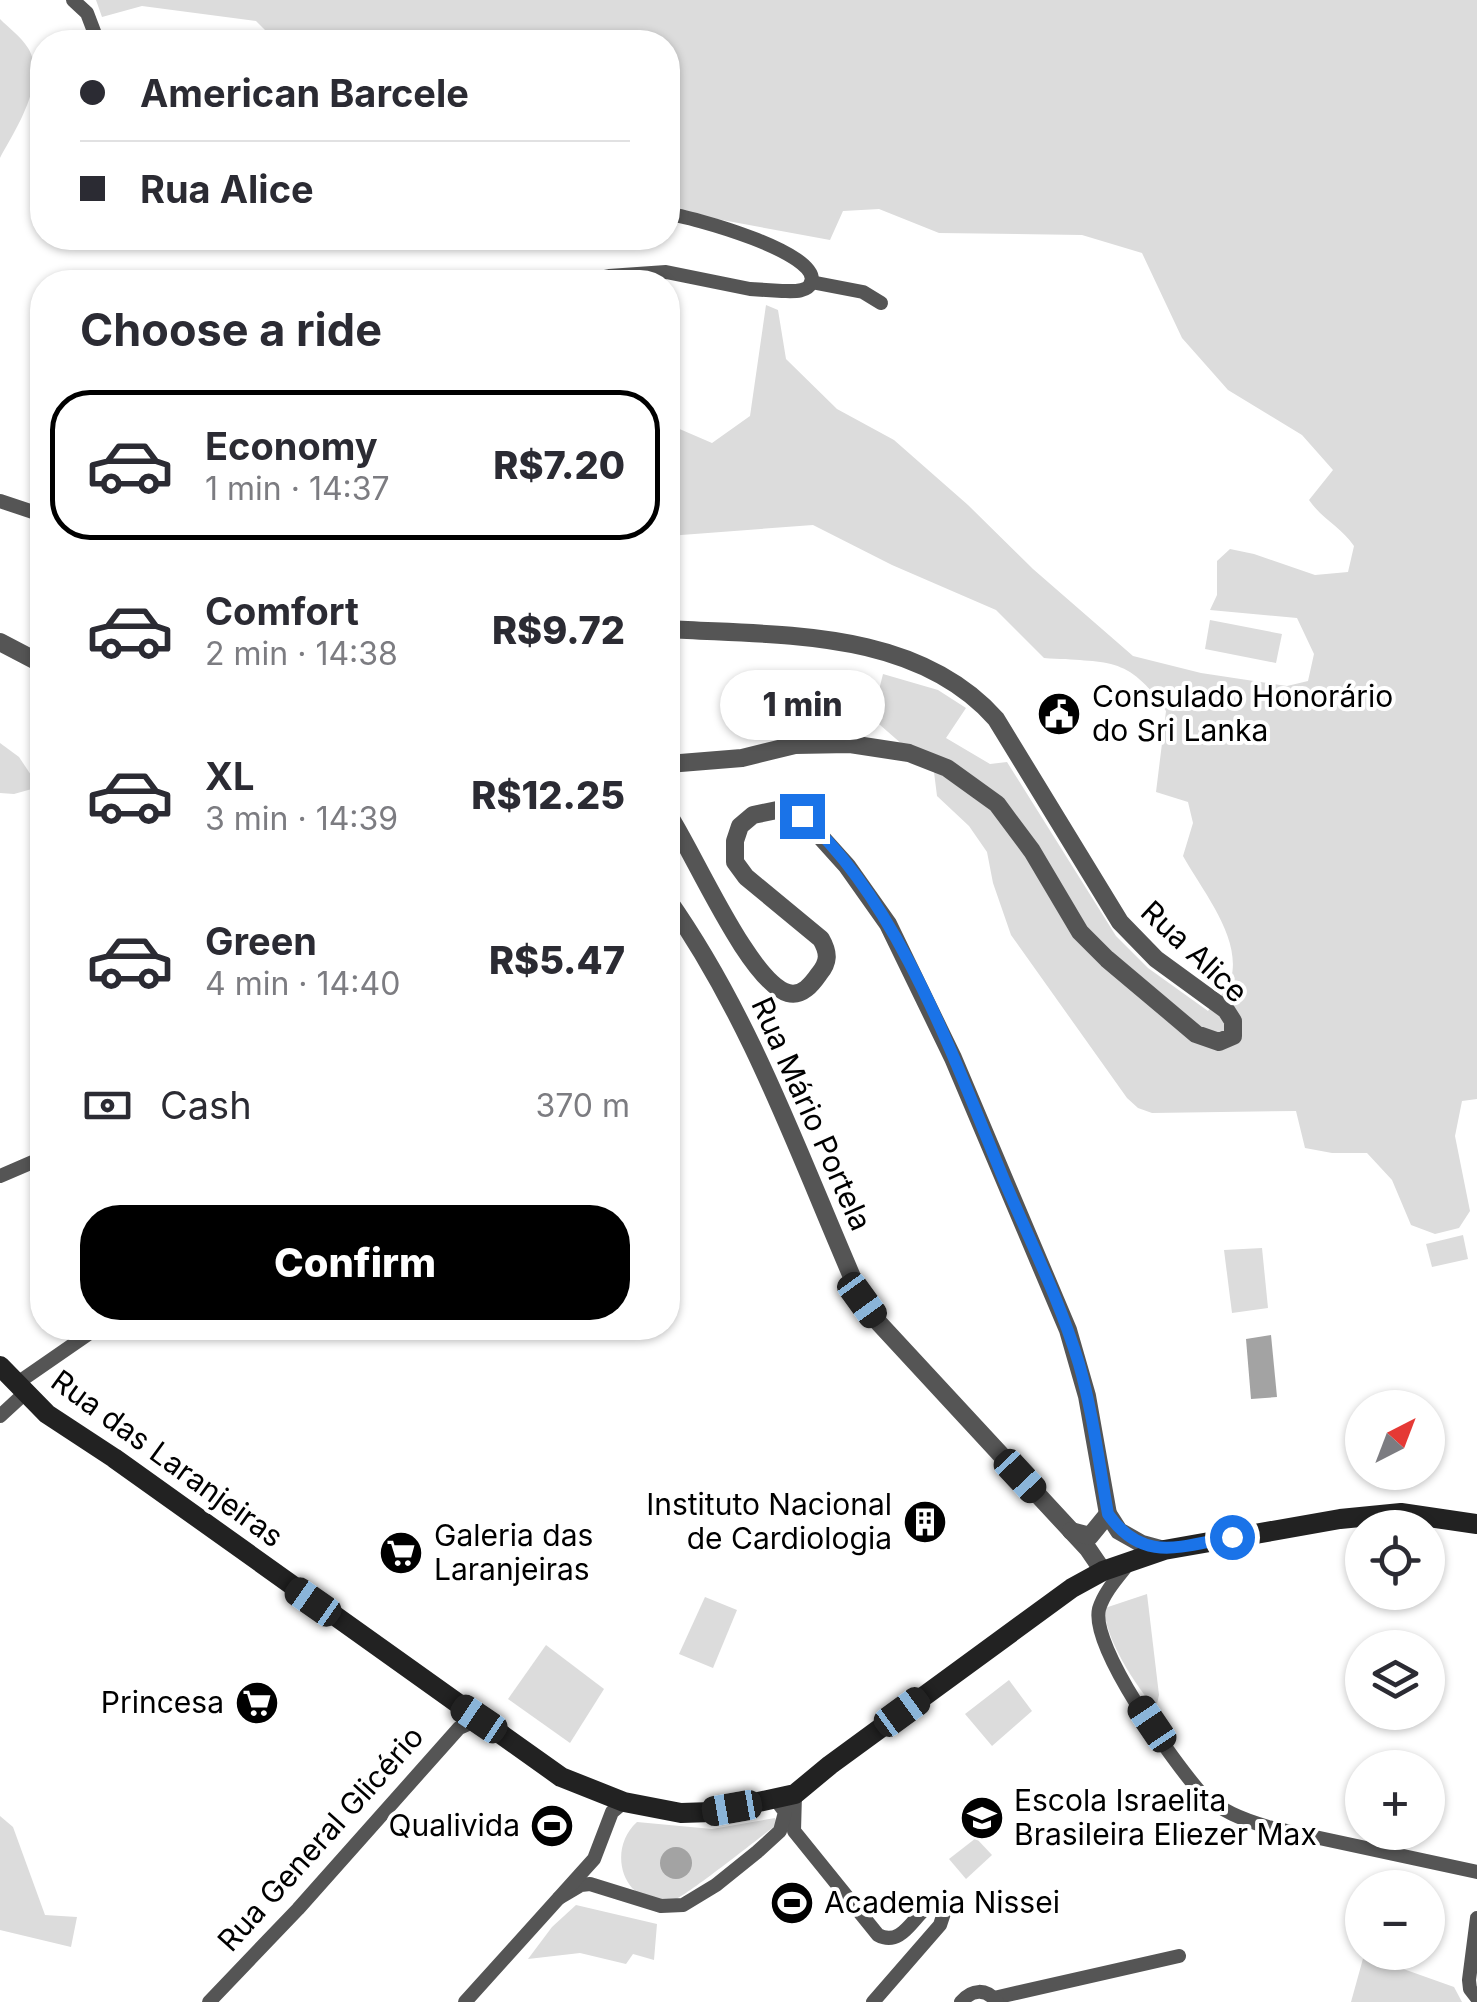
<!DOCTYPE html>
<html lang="en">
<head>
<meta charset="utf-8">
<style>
  body { margin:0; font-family:Inter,sans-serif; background:#f7f7f7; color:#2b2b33; height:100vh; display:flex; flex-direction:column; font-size:38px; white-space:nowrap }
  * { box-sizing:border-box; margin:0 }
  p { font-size:32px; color:#7c7c81 }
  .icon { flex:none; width:55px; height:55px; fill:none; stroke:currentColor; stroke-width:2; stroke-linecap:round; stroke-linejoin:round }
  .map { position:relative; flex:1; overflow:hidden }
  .sheet { position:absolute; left:30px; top:270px; width:650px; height:1070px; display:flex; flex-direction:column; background:#fff; border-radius:40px; box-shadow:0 2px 8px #0004 }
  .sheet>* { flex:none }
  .banner { position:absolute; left:30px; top:30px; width:650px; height:220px; border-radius:40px; box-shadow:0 2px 8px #0004; display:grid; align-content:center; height:220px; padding:0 50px; background:#fff }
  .needle { width:65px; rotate:42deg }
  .tools { position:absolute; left:1345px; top:1390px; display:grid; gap:20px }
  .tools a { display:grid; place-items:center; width:100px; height:100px; border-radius:50%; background:#fff; box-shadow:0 2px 8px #0004; font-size:50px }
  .end { position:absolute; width:45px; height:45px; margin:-22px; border:12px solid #1a73e8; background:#fff; box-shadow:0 0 0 5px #fff }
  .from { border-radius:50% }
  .bubble { position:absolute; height:70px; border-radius:35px; background:#fff; box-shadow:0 2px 8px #0004; font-size:32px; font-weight:800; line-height:70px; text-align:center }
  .car { position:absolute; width:30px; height:60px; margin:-30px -15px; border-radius:12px; box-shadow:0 0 8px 2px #0007; background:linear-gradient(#222 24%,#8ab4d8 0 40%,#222 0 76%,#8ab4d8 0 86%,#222 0) }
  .banner b { display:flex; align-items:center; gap:35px; height:95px; font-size:38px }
  .banner b+b { border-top:2px solid #e1e1e2 }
  .banner i { width:25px; height:25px; background:#2b2b33 }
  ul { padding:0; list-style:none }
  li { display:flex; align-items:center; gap:30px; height:150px; margin:0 20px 15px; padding:0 30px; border:5px solid transparent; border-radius:40px }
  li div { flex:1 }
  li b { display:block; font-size:38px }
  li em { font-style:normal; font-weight:800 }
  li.on { border-color:#000 }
  li>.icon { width:90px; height:90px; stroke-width:1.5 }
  h2 { padding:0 50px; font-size:45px; line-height:120px }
  .pay { display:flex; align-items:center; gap:25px; height:110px; padding:0 50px; font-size:38px }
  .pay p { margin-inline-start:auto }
  .primary-button { display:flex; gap:20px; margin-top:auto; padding:20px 50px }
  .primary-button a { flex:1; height:115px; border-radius:40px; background:#000; color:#fff; font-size:40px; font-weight:800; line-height:115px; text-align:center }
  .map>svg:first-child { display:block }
  .green { fill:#dcdcdc }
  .water { fill:#a3a3a3 }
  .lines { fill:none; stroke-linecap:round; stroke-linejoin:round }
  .minor { stroke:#555; stroke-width:14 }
  .tertiary { stroke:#555; stroke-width:18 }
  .secondary { stroke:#222; stroke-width:20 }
  .route { stroke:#1a73e8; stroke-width:12 }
  .labels { text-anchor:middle; stroke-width:8; stroke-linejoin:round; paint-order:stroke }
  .poi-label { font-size:30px; fill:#000; stroke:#fff; text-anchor:start }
  .street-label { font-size:30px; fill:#000; stroke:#fff }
</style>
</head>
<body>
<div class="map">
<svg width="1477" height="2002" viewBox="0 0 1477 2002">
  <rect width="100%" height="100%" fill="#fff"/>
  <!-- green -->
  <g class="green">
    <path d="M0,0V19C9,28 21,37 28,48C48,80 16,129 0,158Z"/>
    <path d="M96,0H1477V1099L1462,1101L1455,1136L1470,1211L1459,1228L1435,1234L1411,1225L1392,1180L1367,1153H1332L1305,1148L1296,1111L1152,1113L1138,1108L1127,1098L1011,935L993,883L987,852L969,826L937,796L934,772L872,718L883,674L938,690L966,708L946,738L990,764L1007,762L1116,936L1148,968L1208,1011C1215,1001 1228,990 1231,979C1242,938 1203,892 1183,856L1193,823L1188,802L1156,792L1166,711C1128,654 1107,663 1044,658L996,610L892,565L813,525L668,536V424L712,443L750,416L766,305L778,310L786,359L837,409L894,440L968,505L1033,569L1133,656L1201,673L1287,686L1308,681L1314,654L1297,618L1210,610L1217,595V561L1230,549L1254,554L1315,575L1348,572L1354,546C1341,527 1322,519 1309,500L1333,470L1302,435L1228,390L1182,338L1142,253L1082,235L939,233L879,209L843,211L830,240L668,210V42H367L326,30L322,42H277L256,21L142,6L102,17Z"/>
    <path d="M1210,620L1282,634L1276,663L1205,649Z"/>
    <path d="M0,743L19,757L39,787L14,794L0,793Z"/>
    <path d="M1463,1235L1468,1259L1432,1267L1426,1244Z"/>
    <path d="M1262,1248L1268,1308L1232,1313L1224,1250Z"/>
    <path d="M1147,1594L1159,1695L1156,1708C1137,1690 1102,1633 1105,1608Z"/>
    <path d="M705,1597L737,1610L713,1668L679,1654Z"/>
    <path d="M546,1645L604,1689L570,1743L508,1699Z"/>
    <path d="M1009,1680L1032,1711L992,1746L965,1714Z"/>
    <path d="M0,1816L13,1827L45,1915L77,1917L71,1947L0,1930Z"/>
    <path d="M775,1818L778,1824C762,1835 682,1900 671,1901C624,1908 605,1851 637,1822L712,1829Z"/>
    <path d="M976,1838L992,1855L966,1879L949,1859Z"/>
    <path d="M576,1905L657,1924L654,1960L633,1954L626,1964L580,1953L528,1959L552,1927Z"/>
    <path d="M1364,1955L1454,1987L1462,2002H1351Z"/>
  </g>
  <!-- water -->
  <g class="water">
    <path d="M1271,1335L1277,1397L1251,1399L1246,1339Z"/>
    <circle cx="676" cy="1863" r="16"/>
  </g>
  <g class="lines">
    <!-- minor -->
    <g class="minor">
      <path d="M73,0L87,13L98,42"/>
      <path d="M579,282L609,276L666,272L750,289L782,291C791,291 807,293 811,283C823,253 690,216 668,214"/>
      <path d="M811,282L863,292L881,303"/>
      <path d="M0,501L42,515"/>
      <path d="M42,1098L39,1104L42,1111"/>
      <path d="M0,1176L42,1158"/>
      <path d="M16,1384L97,1328"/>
      <path d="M0,1416L25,1393"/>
      <path d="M1129,1563C1118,1577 1104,1592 1099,1609C1090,1647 1174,1762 1200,1792C1221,1811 1241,1819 1268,1827L1477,1872"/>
      <path d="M795,1794L794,1831L878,1935C901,1947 912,1919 928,1906H937L944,1913L940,1925L873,2002"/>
      <path d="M559,1898L581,1885L590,1884L661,1906L683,1905L716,1885L757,1852L780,1831L785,1812L779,1804"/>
      <path d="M1477,1918L1469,1980L1470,1989L1477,1998"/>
      <path d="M994,1998L1179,1956"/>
      <path d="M209,2002L298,1909L459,1728L479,1719"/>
      <path d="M465,2002L594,1859L612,1812L624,1802"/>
      <path d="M961,2002C972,1989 986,1988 997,2002"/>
    </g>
    <!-- tertiary -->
    <g class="tertiary">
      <path d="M668,629C779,636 915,628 996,719L1120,922L1156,959L1226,1010L1233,1021V1036L1219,1042L1196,1034L1107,959L1080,932L1032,851L997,804L947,768L909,753L850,744L795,745L742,758L668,764"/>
      <path d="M0,642L42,664"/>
      <path d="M668,814C693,851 749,982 788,993C802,997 812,984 819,974C829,962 829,953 821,939L746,877L735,862V841L740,826L753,815L787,808L802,816L847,866L888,924L953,1058L1068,1330L1087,1396L1108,1514L1119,1531L1142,1544L1164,1550"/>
      <path d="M668,900C754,1022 802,1164 862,1300L878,1322L1088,1549L1103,1571"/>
      <path d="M1071,1531L1090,1536L1108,1514"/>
    </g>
    <!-- secondary -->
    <path class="secondary" d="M0,1366L47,1414L114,1458L561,1777L624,1802L681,1813L712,1812L795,1794L830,1765L1072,1588L1103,1571L1164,1550L1340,1519L1401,1513L1477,1524"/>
  </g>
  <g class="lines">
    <!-- route -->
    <path class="route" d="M802,816C898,899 956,1064 1004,1180C1030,1241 1060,1301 1079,1364C1093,1413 1099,1464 1108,1514C1143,1564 1181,1546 1232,1537"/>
  </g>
  <!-- icons -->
  <defs>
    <g id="civic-disc" transform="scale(2.25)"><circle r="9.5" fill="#000" stroke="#fff"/><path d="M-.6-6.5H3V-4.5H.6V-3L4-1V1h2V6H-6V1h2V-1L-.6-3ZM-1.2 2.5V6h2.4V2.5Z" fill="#fff"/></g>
    <g id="building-disc" transform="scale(2.25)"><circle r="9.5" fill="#000" stroke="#fff"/><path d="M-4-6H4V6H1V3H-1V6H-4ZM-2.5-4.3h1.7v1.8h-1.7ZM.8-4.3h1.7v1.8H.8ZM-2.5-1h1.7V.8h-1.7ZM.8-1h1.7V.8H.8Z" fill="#fff"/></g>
    <g id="supermarket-disc" transform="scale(2.25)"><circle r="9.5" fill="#000" stroke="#fff"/><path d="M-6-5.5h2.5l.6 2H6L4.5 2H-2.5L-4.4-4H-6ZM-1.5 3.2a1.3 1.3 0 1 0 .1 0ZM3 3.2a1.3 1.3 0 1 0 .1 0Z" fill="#fff"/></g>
    <g id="school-disc" transform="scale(2.25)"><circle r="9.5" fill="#000" stroke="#fff"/><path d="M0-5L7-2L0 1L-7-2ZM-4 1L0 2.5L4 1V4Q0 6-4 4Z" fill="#fff"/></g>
    <g id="stadium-disc" transform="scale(2.25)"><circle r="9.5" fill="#000" stroke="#fff"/><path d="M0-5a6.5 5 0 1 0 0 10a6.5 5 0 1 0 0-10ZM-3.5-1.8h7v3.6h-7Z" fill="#fff"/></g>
  </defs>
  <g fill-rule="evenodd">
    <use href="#civic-disc" x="1059" y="714"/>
    <use href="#building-disc" x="925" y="1522"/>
    <use href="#supermarket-disc" x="401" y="1553"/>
    <use href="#supermarket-disc" x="257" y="1703"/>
    <use href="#school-disc" x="982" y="1818"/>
    <use href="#stadium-disc" x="552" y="1826"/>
    <use href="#stadium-disc" x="792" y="1903"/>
  </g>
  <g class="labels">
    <!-- poi labels -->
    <g class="poi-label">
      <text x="1092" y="707">Consulado Honorário<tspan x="1092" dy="34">do Sri Lanka</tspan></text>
      <text x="892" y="1515" text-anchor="end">Instituto Nacional<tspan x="892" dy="34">de Cardiologia</tspan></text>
      <text x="434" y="1546">Galeria das<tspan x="434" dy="34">Laranjeiras</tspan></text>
      <text x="224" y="1713" text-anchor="end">Princesa</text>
      <text x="1014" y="1811">Escola Israelita<tspan x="1014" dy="34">Brasileira Eliezer Max</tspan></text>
      <text x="520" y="1836" text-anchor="end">Qualivida</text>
      <text x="824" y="1913">Academia Nissei</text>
    </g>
    <!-- street labels -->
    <g class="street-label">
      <text transform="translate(1194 952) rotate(43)" y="10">Rua Alice</text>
      <text transform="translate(811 1114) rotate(66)" y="10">Rua Mário Portela</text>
      <text transform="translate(167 1459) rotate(36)" y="10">Rua das Laranjeiras</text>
      <text transform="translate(321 1839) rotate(-48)" y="10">Rua General Glicério</text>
    </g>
  </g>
</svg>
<div class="tools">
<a><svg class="needle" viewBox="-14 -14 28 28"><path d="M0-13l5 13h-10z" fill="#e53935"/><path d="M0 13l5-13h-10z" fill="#7c7c81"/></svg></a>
<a><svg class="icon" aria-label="locate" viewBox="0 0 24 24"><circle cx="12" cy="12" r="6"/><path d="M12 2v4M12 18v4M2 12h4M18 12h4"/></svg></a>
<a><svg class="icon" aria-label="layers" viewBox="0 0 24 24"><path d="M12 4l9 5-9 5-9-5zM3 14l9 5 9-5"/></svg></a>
<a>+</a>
<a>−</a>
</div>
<i class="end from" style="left:1232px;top:1537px"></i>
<i class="end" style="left:802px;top:816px"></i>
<div class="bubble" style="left:720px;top:670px;width:165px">1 min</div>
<i class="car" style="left:862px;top:1300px;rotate:144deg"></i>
<i class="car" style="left:1020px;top:1476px;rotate:137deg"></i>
<i class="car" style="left:313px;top:1602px;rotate:305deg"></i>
<i class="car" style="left:902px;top:1712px;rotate:54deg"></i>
<i class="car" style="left:479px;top:1719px;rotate:304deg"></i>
<i class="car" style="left:1152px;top:1724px;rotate:326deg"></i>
<i class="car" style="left:732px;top:1808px;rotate:260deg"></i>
<div class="banner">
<b><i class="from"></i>American Barcele</b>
<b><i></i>Rua Alice</b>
</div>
<section class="sheet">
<h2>Choose a ride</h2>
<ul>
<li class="on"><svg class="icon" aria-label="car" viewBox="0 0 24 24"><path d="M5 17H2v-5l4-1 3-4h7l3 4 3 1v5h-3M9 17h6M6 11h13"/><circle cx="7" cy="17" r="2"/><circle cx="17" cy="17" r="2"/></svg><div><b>Economy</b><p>1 min · 14:37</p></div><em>R$7.20</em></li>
<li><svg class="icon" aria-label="car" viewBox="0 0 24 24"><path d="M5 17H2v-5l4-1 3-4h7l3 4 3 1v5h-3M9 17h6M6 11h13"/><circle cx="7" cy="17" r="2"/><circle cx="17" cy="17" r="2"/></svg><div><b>Comfort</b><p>2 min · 14:38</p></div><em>R$9.72</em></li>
<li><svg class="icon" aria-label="car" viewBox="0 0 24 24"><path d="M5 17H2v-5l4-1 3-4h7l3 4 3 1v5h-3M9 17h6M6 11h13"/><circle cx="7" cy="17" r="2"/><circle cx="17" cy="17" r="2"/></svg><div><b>XL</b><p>3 min · 14:39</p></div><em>R$12.25</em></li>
<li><svg class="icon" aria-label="car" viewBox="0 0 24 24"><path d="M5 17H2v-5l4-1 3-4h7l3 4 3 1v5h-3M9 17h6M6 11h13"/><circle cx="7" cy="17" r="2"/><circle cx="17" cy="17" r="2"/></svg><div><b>Green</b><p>4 min · 14:40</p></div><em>R$5.47</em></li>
</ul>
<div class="pay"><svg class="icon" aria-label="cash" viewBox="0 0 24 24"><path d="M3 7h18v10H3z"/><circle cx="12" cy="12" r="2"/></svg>Cash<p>370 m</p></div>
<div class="primary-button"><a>Confirm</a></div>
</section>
</div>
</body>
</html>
